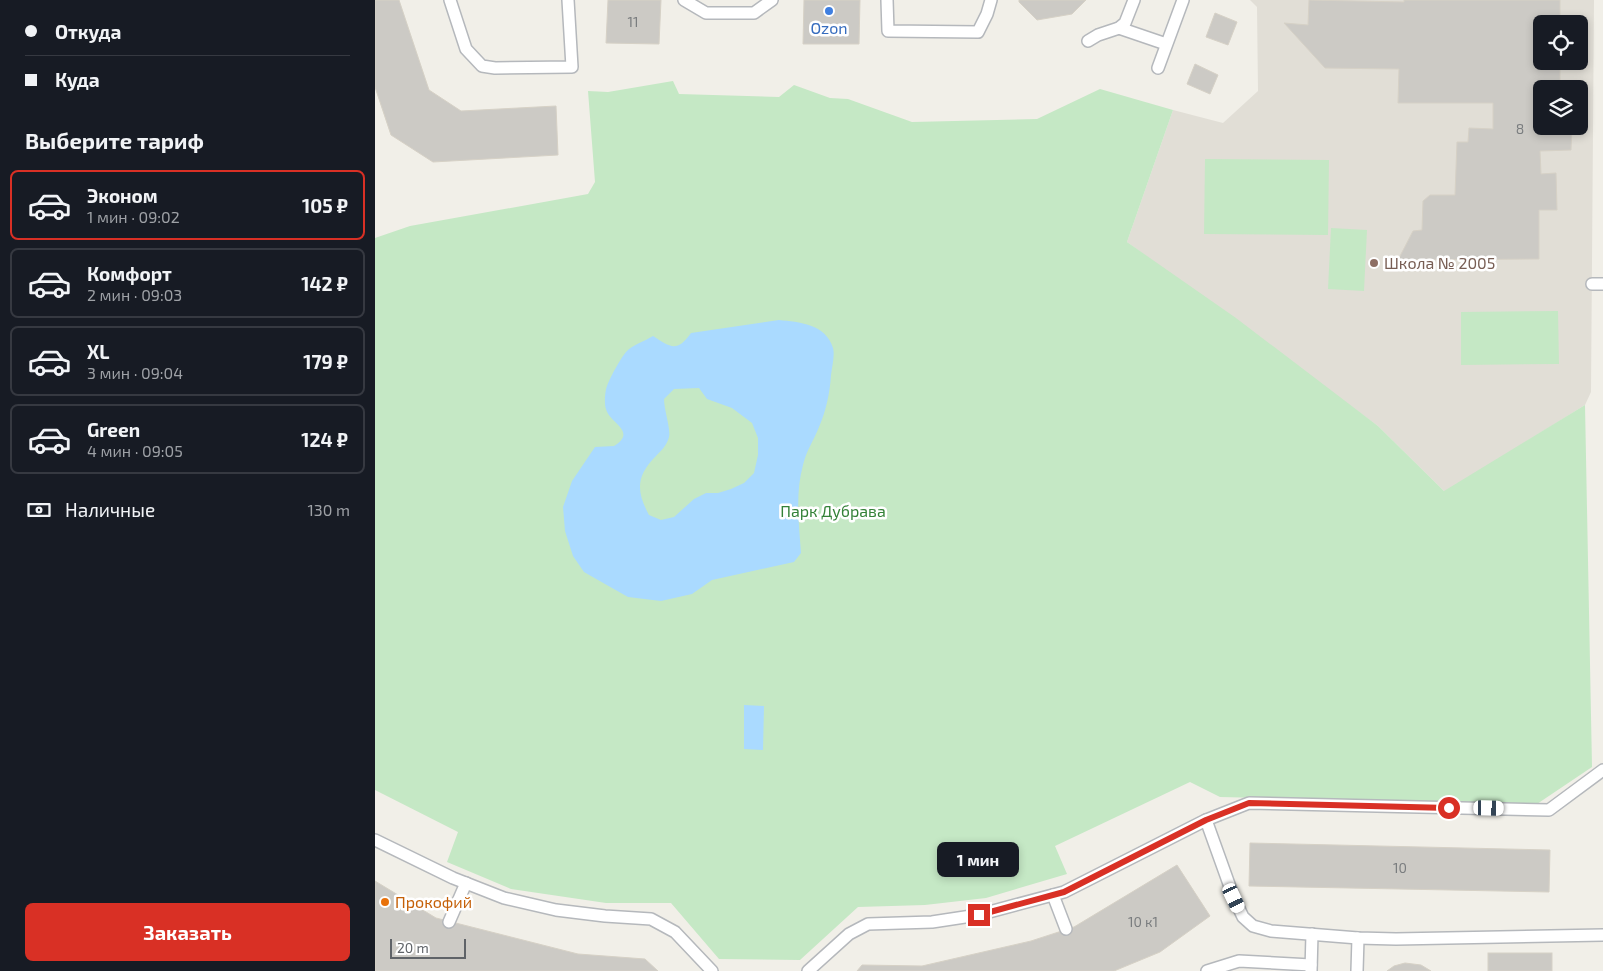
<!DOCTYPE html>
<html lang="ru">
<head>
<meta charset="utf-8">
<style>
  body { margin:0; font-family:"Exo 2",sans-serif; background:#242831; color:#f1f3f6; height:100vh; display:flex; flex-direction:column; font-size:19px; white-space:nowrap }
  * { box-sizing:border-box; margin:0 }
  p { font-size:16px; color:#9ea1a6 }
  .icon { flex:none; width:28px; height:28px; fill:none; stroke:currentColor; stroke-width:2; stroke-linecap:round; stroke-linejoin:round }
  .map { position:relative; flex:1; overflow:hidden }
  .details { display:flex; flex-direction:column; background:#171b24; width:375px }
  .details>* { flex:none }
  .top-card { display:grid; align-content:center; height:110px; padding:0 25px; background:#171b24 }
  .buttons { position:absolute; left:1158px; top:15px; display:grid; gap:10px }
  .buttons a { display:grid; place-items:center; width:55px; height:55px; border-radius:8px; background:#171b24; box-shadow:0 2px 8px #0003; font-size:25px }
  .scale { position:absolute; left:15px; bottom:12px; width:76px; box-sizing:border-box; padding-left:5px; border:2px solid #5f6368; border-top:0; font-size:14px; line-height:18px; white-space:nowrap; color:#5f6368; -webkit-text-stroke:4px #fff; paint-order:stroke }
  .end { position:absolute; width:22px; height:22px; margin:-11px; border:6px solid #d93025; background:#fff; box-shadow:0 0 0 2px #fff }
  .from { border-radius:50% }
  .bubble { position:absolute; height:35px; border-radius:8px; background:#171b24; box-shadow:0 2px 8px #0003; font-size:16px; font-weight:700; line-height:35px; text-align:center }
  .car { position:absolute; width:15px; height:30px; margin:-15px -8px; border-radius:6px; box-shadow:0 0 4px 1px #0007; background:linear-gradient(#fff 24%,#345 0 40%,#fff 0 76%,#345 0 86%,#fff 0) }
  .top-card b { display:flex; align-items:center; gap:18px; height:48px; font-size:19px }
  .top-card b+b { border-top:1px solid #363941 }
  .top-card i { width:12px; height:12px; background:#f1f3f6 }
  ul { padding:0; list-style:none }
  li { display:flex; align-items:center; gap:15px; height:70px; margin:0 10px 8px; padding:0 15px; border:2px solid #363941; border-radius:8px }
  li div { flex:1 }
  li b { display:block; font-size:19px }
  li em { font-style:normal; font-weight:700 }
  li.selected { border-color:#d93025 }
  li>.icon { width:45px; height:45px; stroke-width:1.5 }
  h2 { padding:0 25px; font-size:22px; line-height:60px }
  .pay { display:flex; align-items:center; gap:12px; height:55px; padding:0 25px; font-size:19px }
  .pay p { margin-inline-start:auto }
  .action { display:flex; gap:10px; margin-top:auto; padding:10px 25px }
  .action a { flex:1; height:58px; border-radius:8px; background:#d93025; color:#fff; font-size:20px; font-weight:700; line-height:58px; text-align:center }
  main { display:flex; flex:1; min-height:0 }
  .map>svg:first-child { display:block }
  .education { fill:#e1ded6; fill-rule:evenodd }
  .green { fill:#c5e8c5 }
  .water { fill:#aadaff; fill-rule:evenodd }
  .building { fill:#cccac5; stroke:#d6d1c6 }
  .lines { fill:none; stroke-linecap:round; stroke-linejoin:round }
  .service-casing { stroke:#b5b8bc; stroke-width:14 }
  .service { stroke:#fff; stroke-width:11 }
  .route { stroke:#d93025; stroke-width:6 }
  .shop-dot { fill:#3f7fe0; stroke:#fff; stroke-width:2 }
  .education-dot { fill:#8d6e63; stroke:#fff; stroke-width:2 }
  .food-dot { fill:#e8710a; stroke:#fff; stroke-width:2 }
  .labels { text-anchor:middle; stroke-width:5; stroke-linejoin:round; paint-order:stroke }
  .number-label { font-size:14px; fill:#7a7d7f }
  .shop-label { font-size:16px; fill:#366cbe; stroke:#fff }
  .education-label { font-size:16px; fill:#785e54; stroke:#fff; text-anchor:start }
  .park-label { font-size:16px; fill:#348238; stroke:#fff }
  .food-label { font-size:16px; fill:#c56008; stroke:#fff; text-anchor:start }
</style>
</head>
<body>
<main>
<section class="details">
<div class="top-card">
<b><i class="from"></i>Откуда</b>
<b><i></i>Куда</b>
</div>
<h2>Выберите тариф</h2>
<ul>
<li class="selected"><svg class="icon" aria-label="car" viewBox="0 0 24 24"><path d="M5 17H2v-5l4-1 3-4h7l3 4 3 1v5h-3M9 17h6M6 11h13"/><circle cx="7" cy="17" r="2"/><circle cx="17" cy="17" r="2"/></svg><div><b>Эконом</b><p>1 мин · 09:02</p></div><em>105 ₽</em></li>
<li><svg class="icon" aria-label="car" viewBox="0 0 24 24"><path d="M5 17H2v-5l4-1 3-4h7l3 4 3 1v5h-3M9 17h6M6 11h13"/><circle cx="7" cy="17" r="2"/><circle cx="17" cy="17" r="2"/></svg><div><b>Комфорт</b><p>2 мин · 09:03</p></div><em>142 ₽</em></li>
<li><svg class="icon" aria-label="car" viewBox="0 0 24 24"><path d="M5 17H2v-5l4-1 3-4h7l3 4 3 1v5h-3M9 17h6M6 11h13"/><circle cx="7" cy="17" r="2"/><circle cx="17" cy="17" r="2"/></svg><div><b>XL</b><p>3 мин · 09:04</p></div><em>179 ₽</em></li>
<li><svg class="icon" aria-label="car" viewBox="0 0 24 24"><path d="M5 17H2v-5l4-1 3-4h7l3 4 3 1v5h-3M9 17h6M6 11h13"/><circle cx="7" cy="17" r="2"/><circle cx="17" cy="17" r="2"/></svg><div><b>Green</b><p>4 мин · 09:05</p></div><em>124 ₽</em></li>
</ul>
<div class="pay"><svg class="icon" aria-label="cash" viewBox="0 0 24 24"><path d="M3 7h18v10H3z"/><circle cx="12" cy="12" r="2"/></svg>Наличные<p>130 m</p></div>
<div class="action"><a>Заказать</a></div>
</section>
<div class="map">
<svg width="1228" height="971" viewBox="0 0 1228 971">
  <rect width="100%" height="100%" fill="#f1efe8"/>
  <!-- education -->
  <path class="education" d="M875,0H1219L1216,392L1210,405L1070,492L1003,426L752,242L798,110L848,123L883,91L882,7ZM1166,24H1204V61H1166ZM1166,89H1204V126H1166Z"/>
  <!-- green -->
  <g class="green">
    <path d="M298,81L304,94L404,97L419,85L455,98L473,99L537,122L662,119L725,89L798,110L752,242L861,318L1003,426L1069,491L1210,405L1217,767L1162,804L845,797L815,782L680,846L692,874L611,898L550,905L483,907L425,960L344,959L296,903H231L136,889L72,862L83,832L0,790V238L35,226L213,194L220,182L213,91L233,92Z"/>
    <path d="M830,159L954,160L953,235L829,234Z"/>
    <path d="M956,228L992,230L989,291L953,289Z"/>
    <path d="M1183,311L1184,364L1086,365V312Z"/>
  </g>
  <!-- water -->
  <g class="water">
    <path d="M404,320C424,322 451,324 458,348C460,355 457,367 456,375C455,392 451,411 444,427C439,440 431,451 428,465C420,494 424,524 426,553L419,562L337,580L317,594L286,601L253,597L230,584L209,572L198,556L190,531L188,507L197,481L220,447L239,446C263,431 234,423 231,409C229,404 230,391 232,386C235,378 245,359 251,352C257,345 270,341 278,336C295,347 302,353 316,333ZM324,388L332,399L357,408L377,423L383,438V455L379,473L369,483L356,489L343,493H331L319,499L299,517L286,520L274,515C261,491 261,476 281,456C286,451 292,445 294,437C296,429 289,410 289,399L299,389Z"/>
    <path d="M369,705L389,706L388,750L369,749Z"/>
  </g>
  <!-- building -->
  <g class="building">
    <path d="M0,0H24L54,90L86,111L181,106L183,155L58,162L16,135L0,87Z"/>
    <path d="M233,0H286L284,44L231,43Z"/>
    <path d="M429,0H485L484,44H428Z"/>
    <path d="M644,0H711L697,14L662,20L644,2Z"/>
    <path d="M934,0L1029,2V0H1185V24H1166V61H1185V89H1166V126H1197L1196,150L1165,151L1166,174L1181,173L1182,210H1164V259L1023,260L1038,231L1047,230L1048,201L1055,195H1080L1082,142H1093L1094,128L1118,129V103H1023L1024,69L950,68L909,23L933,25Z"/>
    <path d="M840,13L862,22L853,45L831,37Z"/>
    <path d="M820,64L843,75L835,94L812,84Z"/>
    <path d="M875,843L1175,850L1174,892L874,886Z"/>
    <path d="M802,865L835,916L785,952L739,971H482L487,965L547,966L656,941L699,927Z"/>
    <path d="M0,881L61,918L203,954L270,959L283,971H1L0,970Z"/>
    <rect x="1113" y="953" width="64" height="18"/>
    <path d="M1030,963L1046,965L1056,971H1012L1019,966Z"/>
  </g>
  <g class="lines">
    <!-- service casing -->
    <g class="service-casing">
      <g id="service">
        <path d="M75,0L91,49L107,66L120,68L197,67L193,0"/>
        <path d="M309,0L331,13H379L397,0"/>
        <path d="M512,0L513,31L603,32L612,14L616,0"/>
        <path d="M744,28L791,44"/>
        <path d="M713,41L723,35L744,28L750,23L759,0"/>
        <path d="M783,68L808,0"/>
        <path d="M1217,284H1228"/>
        <path d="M831,820L874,803L1174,810L1228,770"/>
        <path d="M0,840L78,878L129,898L181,910L230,916L276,919L300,932L337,971"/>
        <path d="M678,895L691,929"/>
        <path d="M74,922L91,883"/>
        <path d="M433,971L474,934L493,924L557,922L603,915L689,892L831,820L859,898L868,917L878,926L896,931L983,938L1021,939L1228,935"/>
        <path d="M832,971L864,961L936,965"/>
        <path d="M936,971L937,934"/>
        <path d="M982,971L983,938"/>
      </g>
    </g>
    <!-- service -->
    <use href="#service" class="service"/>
  </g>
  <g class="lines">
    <!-- route -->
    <path class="route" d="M604,915L689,892L831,820L874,803L1074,808"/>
  </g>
  <!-- markers -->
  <circle class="shop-dot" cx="454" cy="11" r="5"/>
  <circle class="education-dot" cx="999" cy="263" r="5"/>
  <circle class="food-dot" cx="10" cy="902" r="5"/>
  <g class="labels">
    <!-- number labels -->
    <g class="number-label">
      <text x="258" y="27">11</text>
      <text x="1145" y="134">8</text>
      <text x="1025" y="873">10</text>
      <text x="768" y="927">10 к1</text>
    </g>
    <!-- shop labels -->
    <g class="shop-label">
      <text x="454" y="34">Ozon</text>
    </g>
    <!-- education labels -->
    <g class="education-label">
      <text x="1009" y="269">Школа № 2005</text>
    </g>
    <!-- park labels -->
    <g class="park-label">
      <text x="458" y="517">Парк Дубрава</text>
    </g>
    <!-- food labels -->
    <g class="food-label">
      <text x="20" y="908">Прокофий</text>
    </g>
  </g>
</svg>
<div class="buttons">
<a><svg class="icon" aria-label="locate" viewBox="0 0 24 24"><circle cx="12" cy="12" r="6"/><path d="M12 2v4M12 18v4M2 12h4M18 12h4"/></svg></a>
<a><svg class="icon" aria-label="layers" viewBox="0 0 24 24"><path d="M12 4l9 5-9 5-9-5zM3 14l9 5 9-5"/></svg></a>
</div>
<div class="scale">20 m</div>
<i class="end from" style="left:1074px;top:808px"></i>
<i class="end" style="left:604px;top:915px"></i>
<div class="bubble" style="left:562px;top:842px;width:82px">1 мин</div>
<i class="car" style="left:1114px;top:808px;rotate:91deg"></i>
<i class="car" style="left:859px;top:898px;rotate:155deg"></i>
</div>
</main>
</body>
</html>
